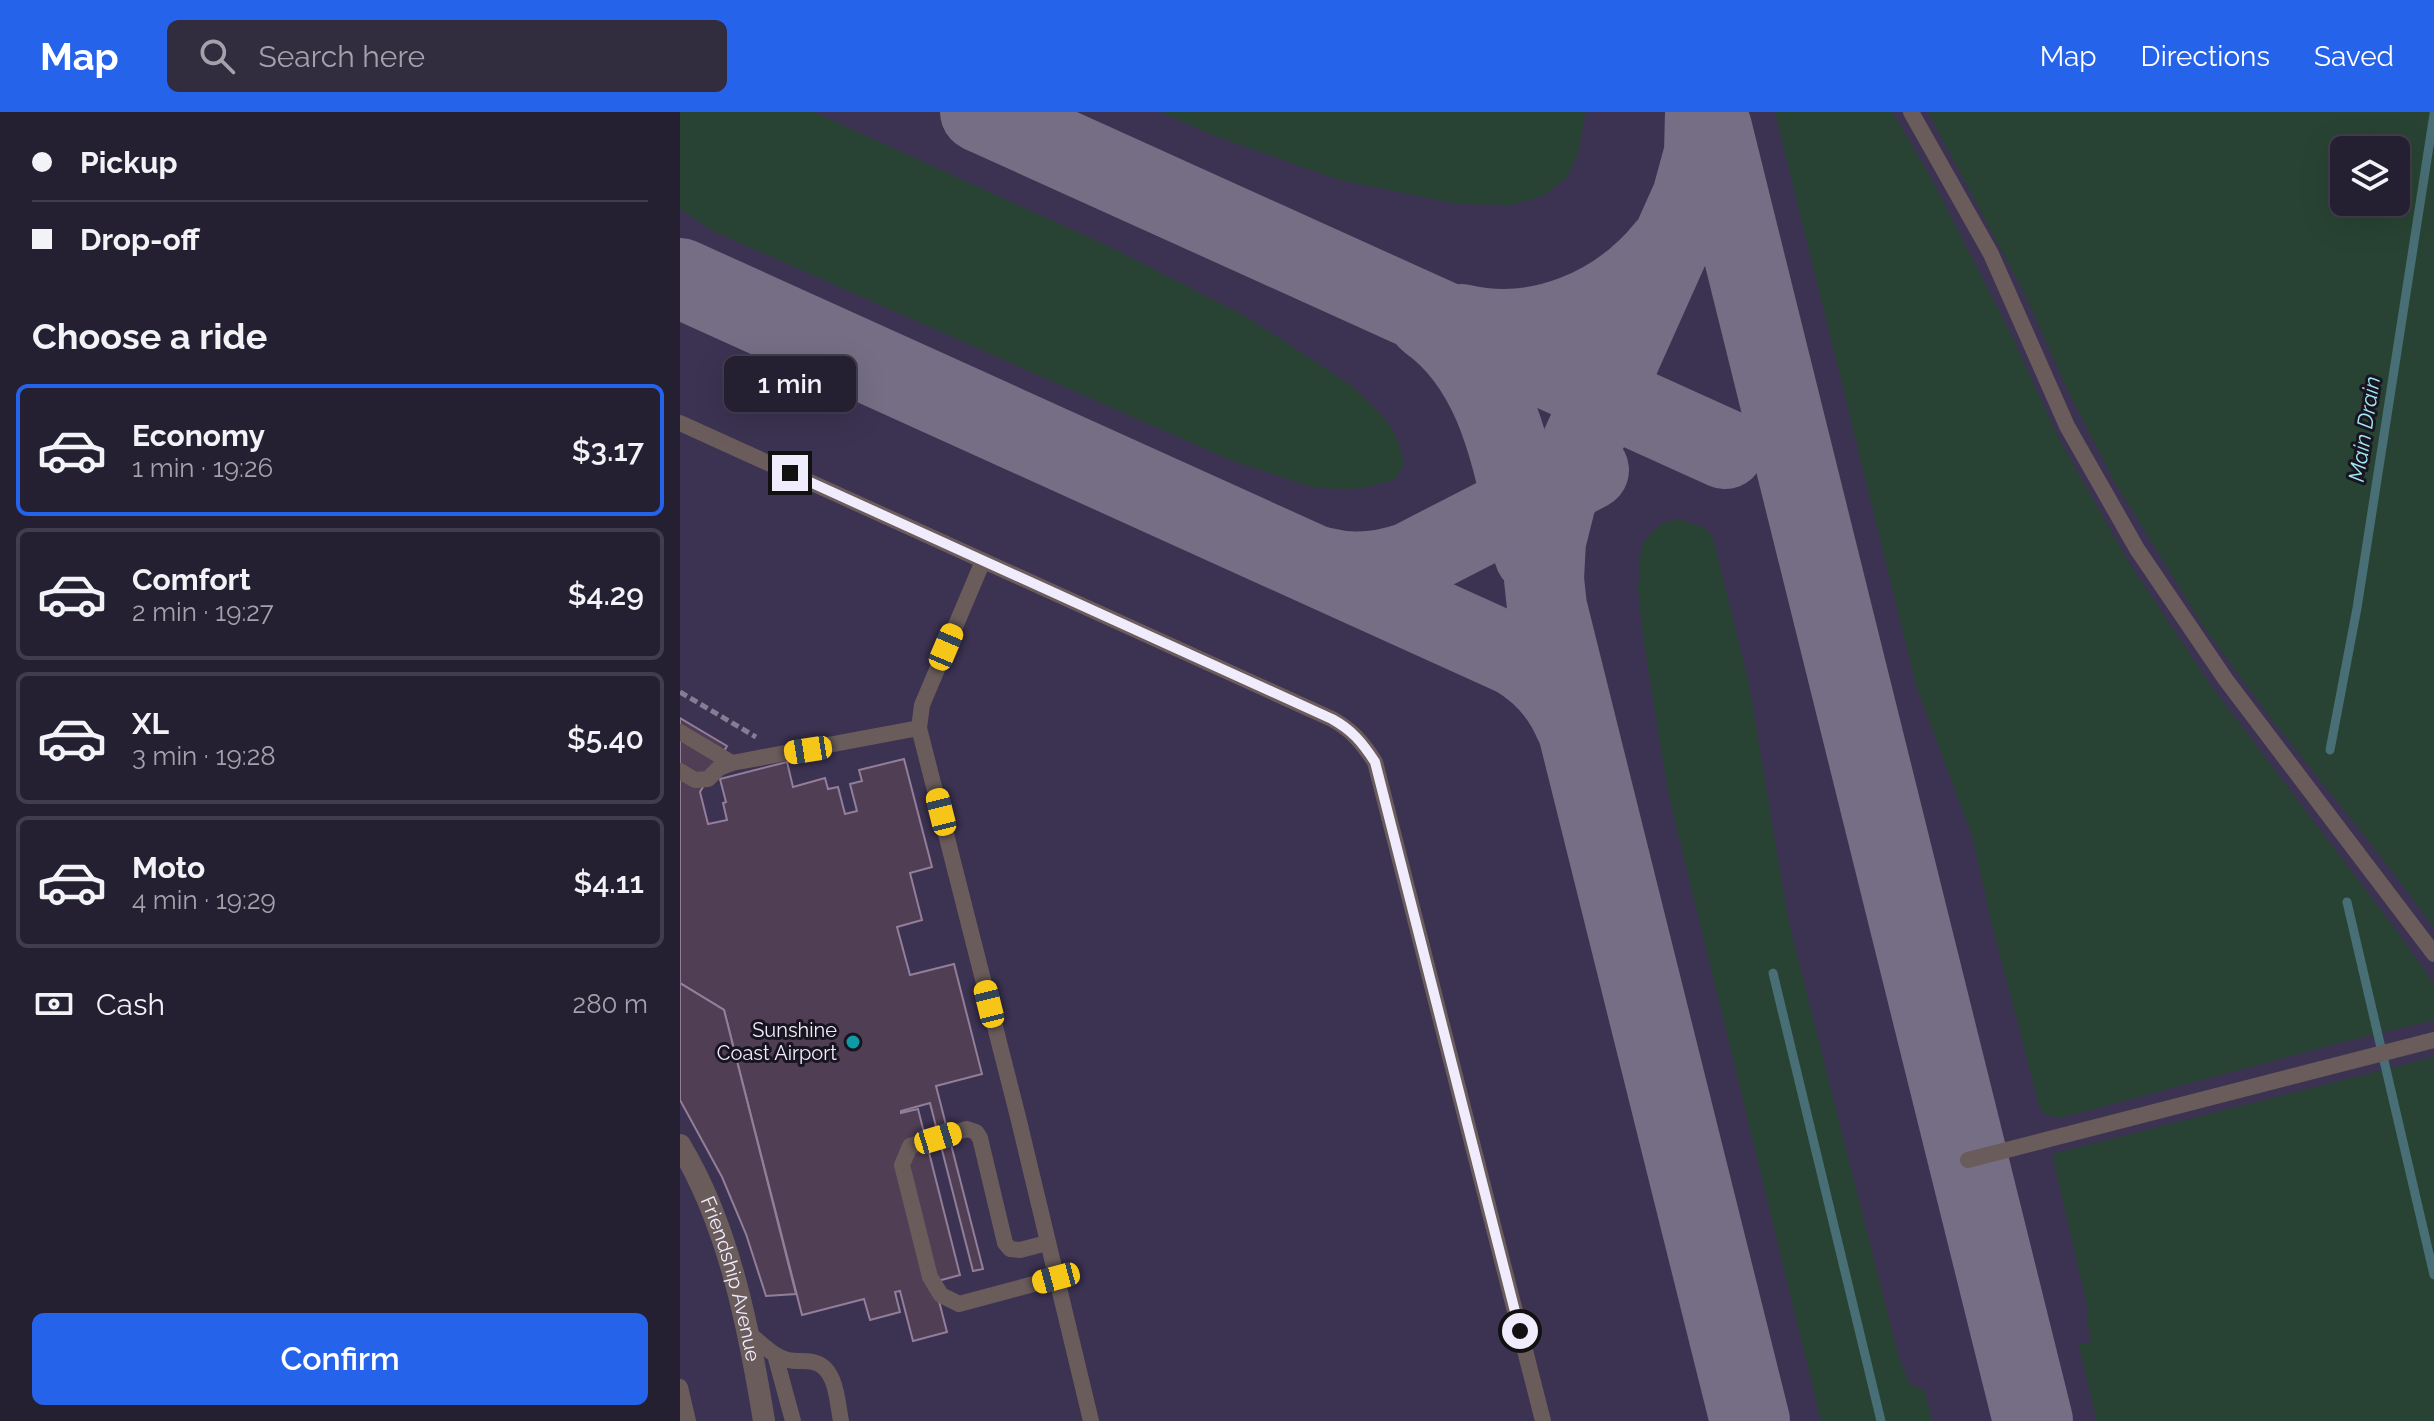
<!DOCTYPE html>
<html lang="en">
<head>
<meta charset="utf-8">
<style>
  body { margin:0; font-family:Raleway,sans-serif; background:#312c3e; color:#f1f3f6; height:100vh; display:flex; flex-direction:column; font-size:30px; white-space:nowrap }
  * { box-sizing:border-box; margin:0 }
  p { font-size:26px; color:#a3a2ac }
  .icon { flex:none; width:44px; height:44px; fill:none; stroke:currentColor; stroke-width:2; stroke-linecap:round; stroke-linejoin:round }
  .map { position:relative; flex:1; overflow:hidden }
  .side { display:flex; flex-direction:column; background:#251f32; width:680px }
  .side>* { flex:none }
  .hud { display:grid; align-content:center; height:176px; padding:0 32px; background:#251f32 }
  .tools { position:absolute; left:1650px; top:24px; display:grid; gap:16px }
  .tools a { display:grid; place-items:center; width:80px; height:80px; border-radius:12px; background:#251f32; box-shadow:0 8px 32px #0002,0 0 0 2px #423d4d; font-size:40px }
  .end { position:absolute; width:36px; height:36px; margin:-18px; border:10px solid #f1ecfd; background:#111; box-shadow:0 0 0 4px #111 }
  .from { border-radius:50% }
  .bubble { position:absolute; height:56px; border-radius:12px; background:#251f32; box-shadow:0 8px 32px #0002,0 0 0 2px #423d4d; font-size:26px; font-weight:600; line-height:56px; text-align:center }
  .car { position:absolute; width:24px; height:48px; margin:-24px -12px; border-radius:10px; box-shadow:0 0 6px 2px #0007; background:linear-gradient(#f5c518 24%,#345 0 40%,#f5c518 0 76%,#345 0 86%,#f5c518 0) }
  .hud b { display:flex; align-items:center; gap:28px; height:76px; font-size:30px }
  .hud b+b { border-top:2px solid #423d4d }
  .hud i { width:20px; height:20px; background:#f1f3f6 }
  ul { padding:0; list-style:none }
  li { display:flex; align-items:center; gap:24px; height:132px; margin:0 16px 12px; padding:0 16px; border:4px solid #423d4d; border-radius:12px }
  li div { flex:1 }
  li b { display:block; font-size:30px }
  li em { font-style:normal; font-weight:600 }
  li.current { border-color:#2563eb }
  li>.icon { width:72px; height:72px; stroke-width:1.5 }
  h2 { padding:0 32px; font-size:36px; line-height:96px }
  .pay { display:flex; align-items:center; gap:20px; height:88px; padding:0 32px; font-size:30px }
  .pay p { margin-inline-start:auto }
  .button { display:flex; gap:16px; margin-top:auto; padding:16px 32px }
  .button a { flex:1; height:92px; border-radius:12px; background:#2563eb; color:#fff; font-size:32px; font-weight:600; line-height:92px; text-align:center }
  header { display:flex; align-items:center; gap:48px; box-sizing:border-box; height:112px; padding:0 40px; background:#2563eb; color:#fff }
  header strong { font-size:38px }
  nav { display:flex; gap:44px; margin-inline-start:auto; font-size:28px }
  .search { width:560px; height:72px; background:#312c3e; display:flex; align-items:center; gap:20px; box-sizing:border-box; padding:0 28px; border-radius:12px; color:#a3a2ac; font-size:30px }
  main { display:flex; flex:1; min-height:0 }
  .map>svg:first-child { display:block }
  .built { fill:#3c3252; fill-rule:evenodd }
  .green { fill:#284333; fill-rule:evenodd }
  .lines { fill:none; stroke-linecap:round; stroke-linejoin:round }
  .stream { stroke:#486f75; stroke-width:9 }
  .taxiway { stroke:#756e85; stroke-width:80 }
  .building { fill:#503e55; stroke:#937e99; stroke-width:2 }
  .path { stroke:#847d93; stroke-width:5; stroke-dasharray:8 4; stroke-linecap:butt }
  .service { stroke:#6b5c5c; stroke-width:16 }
  .minor { stroke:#6b5c5c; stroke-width:22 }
  .route { stroke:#f1ecfd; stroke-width:10 }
  .culture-dot { fill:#0f9aa8; stroke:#181420; stroke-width:3 }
  .labels { text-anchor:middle; stroke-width:6; stroke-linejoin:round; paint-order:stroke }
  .poi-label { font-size:20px; fill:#f1ecfd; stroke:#181420; text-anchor:end }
  .street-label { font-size:20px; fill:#f1ecfd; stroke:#181420 }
  .water-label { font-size:22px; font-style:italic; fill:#a0e9f5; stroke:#181420 }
</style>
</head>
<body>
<header>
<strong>Map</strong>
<div class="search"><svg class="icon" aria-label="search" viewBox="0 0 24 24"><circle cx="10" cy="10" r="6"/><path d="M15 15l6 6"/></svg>Search here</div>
<nav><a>Map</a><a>Directions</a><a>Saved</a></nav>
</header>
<main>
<section class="side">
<div class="hud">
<b><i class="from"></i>Pickup</b>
<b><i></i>Drop-off</b>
</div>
<h2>Choose a ride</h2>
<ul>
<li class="current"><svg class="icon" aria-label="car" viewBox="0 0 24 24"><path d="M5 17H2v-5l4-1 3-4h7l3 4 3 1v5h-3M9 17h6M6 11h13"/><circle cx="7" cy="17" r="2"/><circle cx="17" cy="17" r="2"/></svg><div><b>Economy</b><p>1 min · 19:26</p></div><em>$3.17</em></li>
<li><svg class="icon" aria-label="car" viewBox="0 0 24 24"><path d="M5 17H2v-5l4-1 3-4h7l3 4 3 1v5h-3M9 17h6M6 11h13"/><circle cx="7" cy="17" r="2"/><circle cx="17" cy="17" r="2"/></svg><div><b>Comfort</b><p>2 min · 19:27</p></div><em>$4.29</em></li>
<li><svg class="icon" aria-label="car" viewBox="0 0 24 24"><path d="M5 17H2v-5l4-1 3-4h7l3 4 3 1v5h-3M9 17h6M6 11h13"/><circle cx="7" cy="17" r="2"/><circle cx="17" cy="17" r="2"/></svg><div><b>XL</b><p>3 min · 19:28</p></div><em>$5.40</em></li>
<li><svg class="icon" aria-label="car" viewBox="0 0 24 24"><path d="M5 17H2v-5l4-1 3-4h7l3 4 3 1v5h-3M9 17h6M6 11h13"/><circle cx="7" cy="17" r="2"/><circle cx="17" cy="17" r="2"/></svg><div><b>Moto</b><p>4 min · 19:29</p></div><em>$4.11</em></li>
</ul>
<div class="pay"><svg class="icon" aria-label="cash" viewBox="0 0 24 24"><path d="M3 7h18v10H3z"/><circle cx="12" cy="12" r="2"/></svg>Cash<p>280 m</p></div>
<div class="button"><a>Confirm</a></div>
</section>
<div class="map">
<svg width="1754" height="1309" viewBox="0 0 1754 1309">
  <rect width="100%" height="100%" fill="#312943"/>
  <!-- built -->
  <path class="built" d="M0,0H1754V1309H0ZM1664,38H1716V90H1664Z"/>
  <!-- green -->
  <g class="green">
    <path d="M0,0H134L428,134L567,205L672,274L707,309L717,326L724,351L719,362L713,368L684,376L666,377L635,376L550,348L31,118L0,97Z"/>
    <path d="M481,0H905L899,39L888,64L863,84L832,93L777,92L659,68L527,21Z"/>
    <path d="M1095,0H1212L1249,62L1330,220L1380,329L1448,449L1532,575L1719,822L1754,872V908L1655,932L1381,1006L1367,1003L1360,997L1310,805L1293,727L1236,573Z"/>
    <path d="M1248,0H1754V816L1706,751L1592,608L1525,517L1434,369L1385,273L1345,183ZM1664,38H1716V90H1664Z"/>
    <path d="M998,407L1025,416L1033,426L1069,572L1108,807L1219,1246L1229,1271L1245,1279L1252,1309H1141L988,680L963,525L958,478L961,436L966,427L981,412Z"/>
    <path d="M1754,945V1309H1417L1398,1232L1412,1230L1408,1215V1197L1372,1042Z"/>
  </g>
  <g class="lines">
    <!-- stream -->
    <g class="stream">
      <path d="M1650,638L1677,496L1754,2"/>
      <path d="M1667,790L1754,1163"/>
      <path d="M1093,861L1201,1309"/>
    </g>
    <!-- taxiway -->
    <g class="taxiway">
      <path d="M300,0L1045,337"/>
      <path d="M1025,0L1024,41L1012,85L876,389L866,429L864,467L867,495L1070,1309"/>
      <path d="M1032,16L1353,1309"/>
      <path d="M0,166L835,544C864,561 883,583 895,613"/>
      <path d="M748,208C823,261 833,359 854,442"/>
      <path d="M781,212C859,230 938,196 987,135"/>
      <path d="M642,455C672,463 701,460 730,450L909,358"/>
    </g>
  </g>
  <!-- building -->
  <g class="building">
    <path d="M0,606L47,634L20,680L28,712L47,708L43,691L46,690L40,667L107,650L113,675L145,666L148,677L158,675L165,702L177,699L170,672L182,669L179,658L224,647L252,755L230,761L242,808L217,815L230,863L274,852L302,962L256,974L303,1157L293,1159L250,991L221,999V1001L238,997L280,1163L254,1170L267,1220L233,1229L220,1179L215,1180L220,1200L190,1208L184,1187L122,1203L44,898L0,871Z"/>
    <path d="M0,871L44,898L116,1182L86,1184L66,1122L42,1065L0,988Z"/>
  </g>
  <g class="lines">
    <!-- path -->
    <path class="path" d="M0,580L76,625"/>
    <!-- service -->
    <g class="service">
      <path d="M1231,0L1311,142L1387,314L1457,437L1546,568L1754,842"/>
      <path d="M0,311L652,607C672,618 682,630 695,650L863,1309"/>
      <path d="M303,449L242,593L239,616L338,1005L411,1309"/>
      <path d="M0,620L52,651"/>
      <path d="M0,659L15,668L28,667L39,656L52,651L239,616"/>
      <path d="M1288,1048L1754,928"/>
      <path d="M367,1131L340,1138L330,1137L325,1131L300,1026L296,1020L287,1017L230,1034L222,1053L250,1165L261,1183L279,1192L376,1166"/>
      <path d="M67,1220C79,1229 93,1245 108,1248C116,1250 125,1248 133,1250C157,1255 157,1290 161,1309"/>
      <path d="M95,1243L113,1309"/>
      <path d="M0,1275L8,1309"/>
    </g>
    <!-- minor -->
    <path class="minor" id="s1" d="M0,1033C49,1114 69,1217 84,1309"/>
  </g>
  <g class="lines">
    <!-- route -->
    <path class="route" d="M110,361L652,607C672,618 682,630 695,650L840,1219"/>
  </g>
  <!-- markers -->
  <circle class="culture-dot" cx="173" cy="930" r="8"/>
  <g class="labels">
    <!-- poi labels -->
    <g class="poi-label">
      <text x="157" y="925">Sunshine<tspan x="157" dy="23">Coast Airport</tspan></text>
    </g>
    <!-- street labels -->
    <g class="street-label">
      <text dy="7" stroke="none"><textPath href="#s1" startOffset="144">Friendship Avenue</textPath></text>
    </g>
    <!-- water labels -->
    <g class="water-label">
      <text transform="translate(1684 317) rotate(-81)" y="8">Main Drain</text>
    </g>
  </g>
</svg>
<div class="tools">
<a><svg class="icon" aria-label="layers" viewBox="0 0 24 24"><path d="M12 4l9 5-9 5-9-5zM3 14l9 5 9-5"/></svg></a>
</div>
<i class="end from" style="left:840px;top:1219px"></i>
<i class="end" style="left:110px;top:361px"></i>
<div class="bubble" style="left:44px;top:244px;width:132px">1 min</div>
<i class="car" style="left:266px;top:535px;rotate:23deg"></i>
<i class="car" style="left:128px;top:638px;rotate:261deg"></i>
<i class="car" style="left:261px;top:700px;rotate:346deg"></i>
<i class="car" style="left:309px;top:892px;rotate:346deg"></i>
<i class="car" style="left:258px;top:1026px;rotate:73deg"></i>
<i class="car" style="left:376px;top:1166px;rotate:255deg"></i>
</div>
</main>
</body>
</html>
